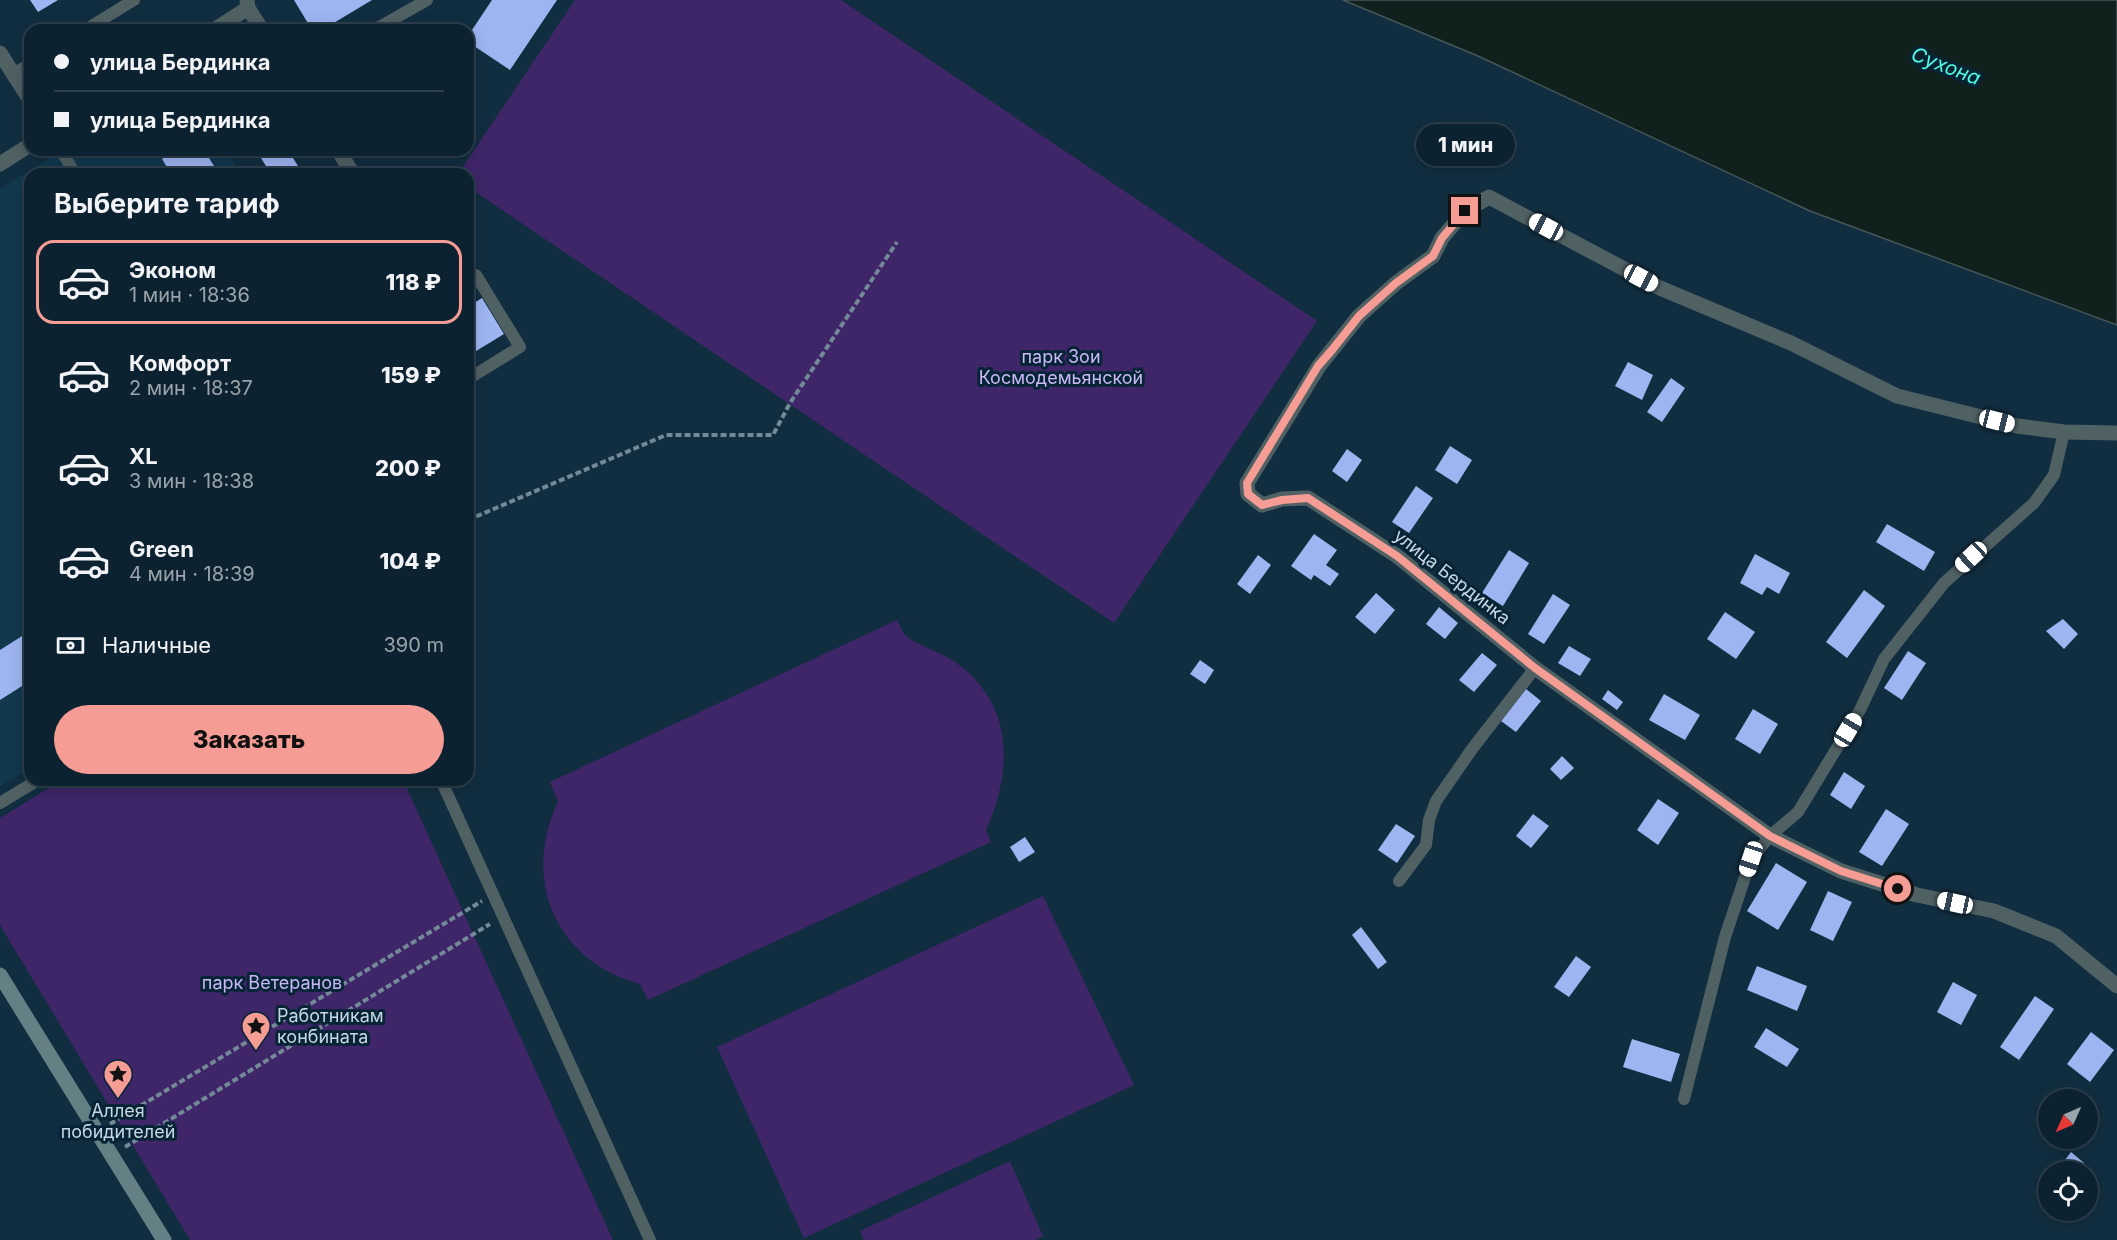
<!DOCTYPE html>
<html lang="ru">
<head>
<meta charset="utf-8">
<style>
  body { margin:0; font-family:Inter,sans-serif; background:#1b2f3c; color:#f1f3f6; height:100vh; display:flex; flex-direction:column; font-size:22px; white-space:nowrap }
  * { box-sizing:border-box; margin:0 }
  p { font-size:20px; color:#9aa4ab }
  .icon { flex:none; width:33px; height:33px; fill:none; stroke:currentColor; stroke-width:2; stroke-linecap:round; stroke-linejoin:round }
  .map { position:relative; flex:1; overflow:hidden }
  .details { position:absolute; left:24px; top:168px; width:450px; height:618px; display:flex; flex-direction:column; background:#0d2230; border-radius:18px; box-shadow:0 3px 15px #0003,0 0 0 2px #2d3f4c }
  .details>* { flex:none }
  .guide { position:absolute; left:24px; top:24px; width:450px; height:132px; border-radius:18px; box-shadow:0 3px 15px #0003,0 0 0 2px #2d3f4c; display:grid; align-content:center; height:132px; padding:0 30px; background:#0d2230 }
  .needle { width:39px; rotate:225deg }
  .tools { position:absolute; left:2038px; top:1089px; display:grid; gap:12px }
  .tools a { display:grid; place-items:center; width:60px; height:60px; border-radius:50%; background:#0d2230; box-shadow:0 3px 15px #0003,0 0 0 2px #2d3f4c; font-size:30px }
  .end { position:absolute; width:27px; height:27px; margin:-14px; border:8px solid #f59c94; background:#111; box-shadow:0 0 0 3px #111 }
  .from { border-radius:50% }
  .bubble { position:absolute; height:42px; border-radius:21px; background:#0d2230; box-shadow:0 3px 15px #0003,0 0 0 2px #2d3f4c; font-size:20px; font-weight:800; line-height:42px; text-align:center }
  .car { position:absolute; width:18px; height:36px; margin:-18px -9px; border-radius:8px; box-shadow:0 0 4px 2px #0007; background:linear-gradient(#fff 24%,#345 0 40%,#fff 0 76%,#345 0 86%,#fff 0) }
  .guide b { display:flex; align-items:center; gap:21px; height:57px; font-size:22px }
  .guide b+b { border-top:2px solid #2d3f4c }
  .guide i { width:15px; height:15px; background:#f1f3f6 }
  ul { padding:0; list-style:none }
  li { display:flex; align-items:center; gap:18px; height:84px; margin:0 12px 9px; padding:0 18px; border:3px solid transparent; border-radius:18px }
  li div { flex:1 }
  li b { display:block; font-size:22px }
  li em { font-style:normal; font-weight:800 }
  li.active { border-color:#f59c94 }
  li>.icon { width:54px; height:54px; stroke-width:1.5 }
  h2 { padding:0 30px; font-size:27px; line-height:72px }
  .pay { display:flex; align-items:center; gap:15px; height:66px; padding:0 30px; font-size:22px }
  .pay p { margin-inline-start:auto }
  .primary-button { display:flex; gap:12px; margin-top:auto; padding:12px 30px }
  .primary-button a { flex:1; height:69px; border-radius:36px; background:#f59c94; color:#111; font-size:24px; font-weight:800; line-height:69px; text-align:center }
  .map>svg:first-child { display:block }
  .built { fill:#12384e }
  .green { fill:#3f2668 }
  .water { fill:#10201d; stroke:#475758; stroke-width:1.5 }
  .building { fill:#9eb5f2 }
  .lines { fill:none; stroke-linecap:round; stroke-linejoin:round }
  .path { stroke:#738998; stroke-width:4; stroke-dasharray:6 3; stroke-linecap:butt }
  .service { stroke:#506164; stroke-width:12 }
  .minor { stroke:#506164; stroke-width:15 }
  .secondary { stroke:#648084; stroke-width:15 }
  .route { stroke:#f59c94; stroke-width:8 }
  .labels { text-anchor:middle; stroke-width:6; stroke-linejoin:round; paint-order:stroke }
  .park-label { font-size:18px; fill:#c9b8f5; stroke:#062436 }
  .street-label { font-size:18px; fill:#c7d7e3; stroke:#062436 }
  .poi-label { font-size:18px; fill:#c7d7e3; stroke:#062436; text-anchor:start }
  .water-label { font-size:20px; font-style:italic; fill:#53fde2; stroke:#062436 }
</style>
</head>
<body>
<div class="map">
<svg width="2117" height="1240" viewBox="0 0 2117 1240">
  <rect width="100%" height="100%" fill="#112e40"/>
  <!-- built -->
  <path class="built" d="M62,150H226L241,174H30V768L0,786V189Z"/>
  <!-- green -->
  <g class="green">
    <path d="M575,0H841L1317,321L1114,623L468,187V174H458Z"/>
    <path d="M897,620C900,625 902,632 906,636C914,644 943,653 955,662C1014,703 1013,770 986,830L991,842L648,1000L640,984C556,961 521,880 558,802L550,782Z"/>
    <path d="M62,780H403L613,1240H190L0,925V818Z"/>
    <path d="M1043,896L1134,1085L804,1238L717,1047Z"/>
    <path d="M1010,1161L1043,1236L1035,1240H864L860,1231Z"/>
  </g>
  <!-- water -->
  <path class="water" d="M1343,0H2117V325L1810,211L1478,56Z"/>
  <!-- building -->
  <g class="building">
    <path d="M30,0H58L38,12Z"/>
    <path d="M294,0H372L322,30H312Z"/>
    <path d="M492,0H557L510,70L468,42V36Z"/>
    <path d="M176,150H204L219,174H171L162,159Z"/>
    <path d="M256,150H288L303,174H271Z"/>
    <path d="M482,298L504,334L468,356V307Z"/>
    <path d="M1628,362L1653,375L1642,400L1615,386Z"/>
    <path d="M1671,378L1685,388L1662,422L1647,412Z"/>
    <path d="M1450,446L1472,460L1457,484L1435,470Z"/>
    <path d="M1347,449L1362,460L1347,482L1332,471Z"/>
    <path d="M1416,486L1433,498L1409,533L1392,522Z"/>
    <path d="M1887,524L1935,552L1924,571L1876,542Z"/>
    <path d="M1314,534L1337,550L1326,565L1339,574L1330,586L1314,575L1311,580L1291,566Z"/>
    <path d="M1509,550L1529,563L1503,606L1482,593Z"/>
    <path d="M1755,554L1790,573L1779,594L1767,587L1762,595L1740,583Z"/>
    <path d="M1258,555L1271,565L1250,594L1237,584Z"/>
    <path d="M1864,590L1885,606L1847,658L1826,642Z"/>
    <path d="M1376,593L1395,610L1375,634L1355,617Z"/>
    <path d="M1553,594L1570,605L1544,644L1528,634Z"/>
    <path d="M1439,607L1458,623L1445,639L1426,624Z"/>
    <path d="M1725,612L1755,632L1736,659L1707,639Z"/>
    <path d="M2063,619L2078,634L2064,649L2046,631Z"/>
    <path d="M30,631V681L0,700V650Z"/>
    <path d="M1569,646L1591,659L1580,676L1558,663Z"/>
    <path d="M1908,651L1926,663L1902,700L1884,688Z"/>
    <path d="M1482,653L1497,665L1474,692L1459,680Z"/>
    <path d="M1200,660L1214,670L1205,684L1190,674Z"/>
    <path d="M1526,689L1541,701L1516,732L1501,721Z"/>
    <path d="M1608,690L1623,702L1617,710L1602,699Z"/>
    <path d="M1664,694L1700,715L1685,740L1649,720Z"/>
    <path d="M1753,709L1778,724L1760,754L1735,739Z"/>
    <path d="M1562,756L1574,768L1561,780L1550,769Z"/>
    <path d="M1844,772L1865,786L1851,809L1830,795Z"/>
    <path d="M1658,799L1679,813L1658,845L1637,830Z"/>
    <path d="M1886,809L1909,824L1882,866L1859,852Z"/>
    <path d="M1533,814L1549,826L1531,848L1516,836Z"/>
    <path d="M1396,824L1415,836L1397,863L1378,850Z"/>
    <path d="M1025,837L1035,852L1019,862L1010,847Z"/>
    <path d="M1776,863L1807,882L1778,930L1747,911Z"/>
    <path d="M1828,891L1852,902L1833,941L1810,930Z"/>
    <path d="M1361,927L1387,962L1378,969L1352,935Z"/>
    <path d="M1576,956L1591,967L1569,997L1554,987Z"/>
    <path d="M1757,966L1807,986L1797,1011L1747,990Z"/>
    <path d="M1953,982L1977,995L1961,1025L1937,1012Z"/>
    <path d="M2035,996L2054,1009L2019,1060L2000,1047Z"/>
    <path d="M1766,1028L1799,1049L1787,1067L1754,1047Z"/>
    <path d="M2091,1032L2114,1050L2090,1082L2067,1064Z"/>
    <path d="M1632,1039L1680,1054L1671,1082L1623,1067Z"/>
    <path d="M2071,1152L2084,1163L2077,1172H2056Z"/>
  </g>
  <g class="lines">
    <!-- path -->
    <g class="path">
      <path d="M468,520L666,435H773L790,403L897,242"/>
      <path d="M110,1124L482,901"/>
      <path d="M125,1147L490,924"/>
    </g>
    <!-- service -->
    <g class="service">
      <path d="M85,30L134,0"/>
      <path d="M374,30L427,0"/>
      <path d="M13,74L30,64"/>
      <path d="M61,150L75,174"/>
      <path d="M468,280L476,275L520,347L468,379"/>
      <path d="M441,780L650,1240"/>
      <path d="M0,803L38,780"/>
      <path d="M1399,881L1426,845L1429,820L1436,801L1472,749L1535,668"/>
      <path d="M1684,1099L1725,937L1751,859L1770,836L1798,812L1860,710L1884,659L1944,583L2034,503L2054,475L2064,432"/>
    </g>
    <!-- minor -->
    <g class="minor">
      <path d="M247,0L248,8L262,30"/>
      <path d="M214,30L248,8"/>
      <path d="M0,53L30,100"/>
      <path d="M338,150L353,174"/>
      <path d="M0,164L30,145"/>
      <path d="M2117,433L2064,432L2017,426L1897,396L1791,343L1660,288L1489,197L1465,211L1442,238L1433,256L1396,283L1359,316L1319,366L1247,483L1248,494L1262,505L1282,499L1308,498L1397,556L1535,668L1770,836L1841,871L1917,895L1994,911L2056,936L2117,986"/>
    </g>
    <!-- secondary -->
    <path class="secondary" d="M0,975L164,1240"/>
  </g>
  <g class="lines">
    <!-- route -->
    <path class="route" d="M1465,211L1442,238L1433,256L1396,283L1359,316L1332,350L1318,366L1247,483L1248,494L1262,505L1282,500L1308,498L1397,556L1535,668L1770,836L1841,871L1898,889"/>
  </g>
  <!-- icons -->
  <defs>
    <g id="sight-pin" transform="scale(1.5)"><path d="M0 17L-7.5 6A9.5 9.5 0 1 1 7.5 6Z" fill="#f59c94" stroke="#062436"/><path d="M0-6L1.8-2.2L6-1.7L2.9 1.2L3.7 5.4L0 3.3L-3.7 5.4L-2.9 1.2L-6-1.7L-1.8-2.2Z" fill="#111"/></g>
  </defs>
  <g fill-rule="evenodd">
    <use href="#sight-pin" x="256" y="1026"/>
    <use href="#sight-pin" x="118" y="1074"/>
  </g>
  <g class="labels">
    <!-- park labels -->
    <g class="park-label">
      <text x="1061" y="363">парк Зои<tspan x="1061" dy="21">Космодемьянской</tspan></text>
      <text x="272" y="989">парк Ветеранов</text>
    </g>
    <!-- street labels -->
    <g class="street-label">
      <text transform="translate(1452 577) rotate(38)" y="6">улица Бердинка</text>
    </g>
    <!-- poi labels -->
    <g class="poi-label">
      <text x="277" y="1022">Работникам<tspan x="277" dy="21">конбината</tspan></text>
      <text x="118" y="1117" text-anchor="middle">Аллея<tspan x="118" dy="21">побидителей</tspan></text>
    </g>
    <!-- water labels -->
    <g class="water-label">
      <text transform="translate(1946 66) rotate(21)" y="7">Сухона</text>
    </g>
  </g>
</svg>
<div class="tools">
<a><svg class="needle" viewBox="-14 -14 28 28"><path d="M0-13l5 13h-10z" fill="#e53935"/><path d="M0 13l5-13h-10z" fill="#9aa4ab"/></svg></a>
<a><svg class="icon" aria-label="locate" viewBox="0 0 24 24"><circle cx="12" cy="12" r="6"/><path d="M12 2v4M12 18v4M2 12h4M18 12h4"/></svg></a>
</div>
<i class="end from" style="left:1898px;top:889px"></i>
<i class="end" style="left:1465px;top:211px"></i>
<div class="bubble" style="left:1416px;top:124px;width:99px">1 мин</div>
<i class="car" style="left:1546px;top:227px;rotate:298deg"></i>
<i class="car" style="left:1641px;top:278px;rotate:118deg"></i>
<i class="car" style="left:1997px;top:421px;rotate:104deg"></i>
<i class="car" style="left:1971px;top:557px;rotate:227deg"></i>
<i class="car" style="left:1848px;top:730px;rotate:31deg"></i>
<i class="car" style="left:1751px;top:859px;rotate:198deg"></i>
<i class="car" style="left:1955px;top:903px;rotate:282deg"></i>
<div class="guide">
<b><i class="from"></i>улица Бердинка</b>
<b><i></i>улица Бердинка</b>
</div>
<section class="details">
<h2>Выберите тариф</h2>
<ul>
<li class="active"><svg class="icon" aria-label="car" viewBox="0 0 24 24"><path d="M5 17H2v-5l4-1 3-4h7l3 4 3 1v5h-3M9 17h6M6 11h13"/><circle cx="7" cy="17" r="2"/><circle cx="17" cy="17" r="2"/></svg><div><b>Эконом</b><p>1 мин · 18:36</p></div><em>118 ₽</em></li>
<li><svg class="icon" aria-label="car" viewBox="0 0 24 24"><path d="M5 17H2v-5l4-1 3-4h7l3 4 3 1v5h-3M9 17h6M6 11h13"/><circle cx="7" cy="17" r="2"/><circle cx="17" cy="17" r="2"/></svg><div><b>Комфорт</b><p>2 мин · 18:37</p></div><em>159 ₽</em></li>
<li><svg class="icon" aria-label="car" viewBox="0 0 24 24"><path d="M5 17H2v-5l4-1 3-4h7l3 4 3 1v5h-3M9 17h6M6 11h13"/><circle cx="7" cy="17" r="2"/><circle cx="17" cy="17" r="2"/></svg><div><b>XL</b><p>3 мин · 18:38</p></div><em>200 ₽</em></li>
<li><svg class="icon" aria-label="car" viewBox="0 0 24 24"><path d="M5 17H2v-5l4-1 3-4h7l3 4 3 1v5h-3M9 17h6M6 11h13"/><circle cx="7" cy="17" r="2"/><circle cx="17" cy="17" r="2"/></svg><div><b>Green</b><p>4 мин · 18:39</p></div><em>104 ₽</em></li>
</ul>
<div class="pay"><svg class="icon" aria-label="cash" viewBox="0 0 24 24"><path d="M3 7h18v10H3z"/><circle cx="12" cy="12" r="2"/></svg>Наличные<p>390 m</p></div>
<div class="primary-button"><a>Заказать</a></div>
</section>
</div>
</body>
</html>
